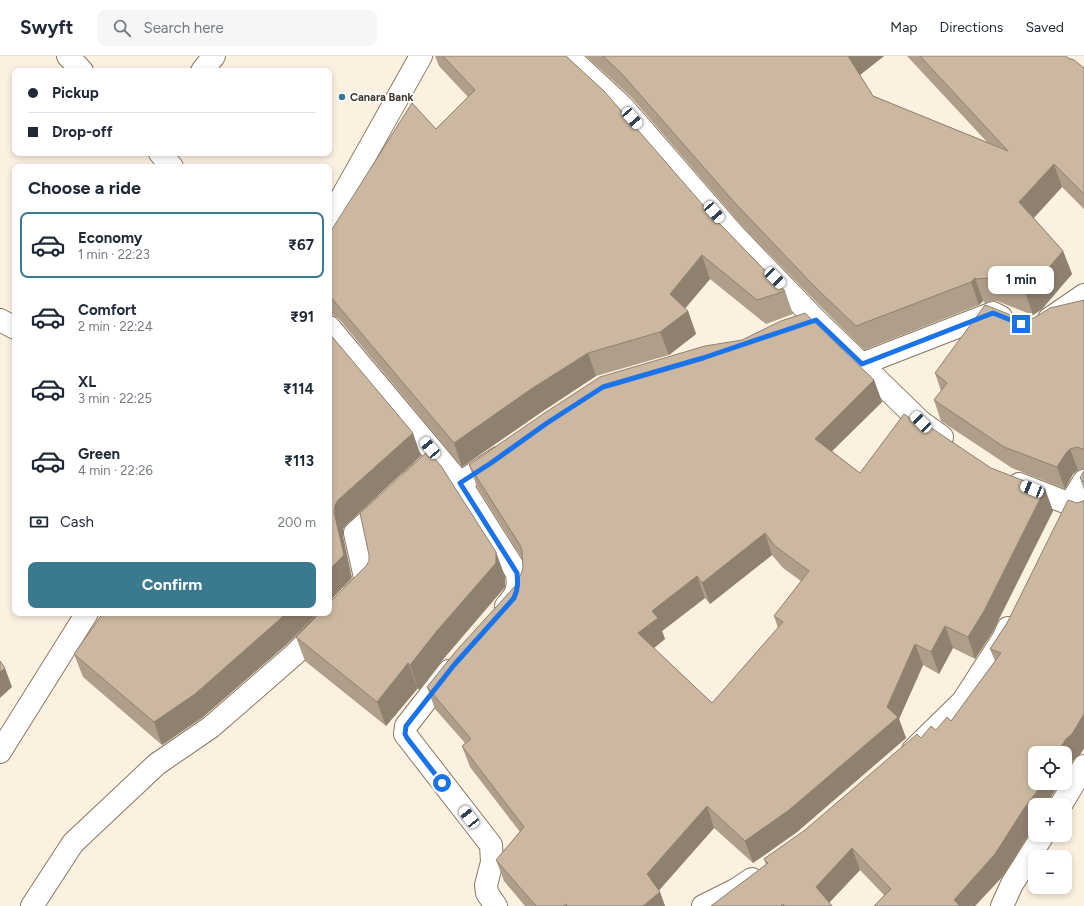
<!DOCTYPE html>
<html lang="en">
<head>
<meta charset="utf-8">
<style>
  body { margin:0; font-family:Figtree,sans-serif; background:#f6f6f7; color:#1f2937; height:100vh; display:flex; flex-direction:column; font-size:15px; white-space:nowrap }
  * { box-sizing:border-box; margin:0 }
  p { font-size:13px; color:#747a83 }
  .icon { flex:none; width:22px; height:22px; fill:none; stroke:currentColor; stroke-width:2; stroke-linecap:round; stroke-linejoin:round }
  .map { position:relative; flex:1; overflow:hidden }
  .drawer { position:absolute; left:12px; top:108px; width:320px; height:452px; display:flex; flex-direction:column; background:#fff; border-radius:8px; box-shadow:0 2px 6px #0003 }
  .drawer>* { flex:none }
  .banner { position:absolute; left:12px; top:12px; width:320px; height:88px; border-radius:8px; box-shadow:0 2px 6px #0003; display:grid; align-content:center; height:88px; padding:0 16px; background:#fff }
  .fabs { position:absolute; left:1028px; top:690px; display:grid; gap:8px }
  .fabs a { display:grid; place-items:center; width:44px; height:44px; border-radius:8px; background:#fff; box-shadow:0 2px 6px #0003; font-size:20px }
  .end { position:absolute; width:18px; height:18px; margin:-9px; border:5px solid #1a73e8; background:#fff; box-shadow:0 0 0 2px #fff }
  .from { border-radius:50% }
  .bubble { position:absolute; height:28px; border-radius:8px; background:#fff; box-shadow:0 2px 6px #0003; font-size:13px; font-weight:700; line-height:28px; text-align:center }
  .car { position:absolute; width:12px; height:24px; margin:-12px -6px; border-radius:5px; box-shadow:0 0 3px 1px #0007; background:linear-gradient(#fff 24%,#345 0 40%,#fff 0 76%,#345 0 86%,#fff 0) }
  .banner b { display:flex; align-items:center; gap:14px; height:38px; font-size:15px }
  .banner b+b { border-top:1px solid #e0e1e3 }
  .banner i { width:10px; height:10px; background:#1f2937 }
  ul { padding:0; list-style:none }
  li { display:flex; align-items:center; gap:12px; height:66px; margin:0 8px 6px; padding:0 8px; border:2px solid transparent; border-radius:8px }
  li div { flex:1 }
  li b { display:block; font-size:15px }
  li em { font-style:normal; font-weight:700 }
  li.current { border-color:#3a798e }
  li>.icon { width:36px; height:36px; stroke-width:1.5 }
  h2 { padding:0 16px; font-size:18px; line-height:48px }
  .pay { display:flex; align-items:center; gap:10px; height:44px; padding:0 16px; font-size:15px }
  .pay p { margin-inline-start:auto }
  .button { display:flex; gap:8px; margin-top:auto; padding:8px 16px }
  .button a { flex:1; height:46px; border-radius:8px; background:#3a798e; color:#fff; font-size:16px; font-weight:700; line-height:46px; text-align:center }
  header { display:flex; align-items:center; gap:24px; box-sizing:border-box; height:56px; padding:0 20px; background:#fff; border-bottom:1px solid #e0e1e3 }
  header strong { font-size:19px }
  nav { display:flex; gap:22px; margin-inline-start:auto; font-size:14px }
  .search { width:280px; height:36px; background:#f6f6f7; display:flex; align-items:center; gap:10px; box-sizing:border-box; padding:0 14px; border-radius:8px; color:#747a83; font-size:15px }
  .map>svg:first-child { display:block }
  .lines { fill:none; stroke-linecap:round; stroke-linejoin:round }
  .minor-casing { stroke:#897761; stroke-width:24 }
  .tertiary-casing { stroke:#897761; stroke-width:24 }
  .minor { stroke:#fff; stroke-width:22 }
  .tertiary { stroke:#fff; stroke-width:22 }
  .wall { fill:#af9e8a; fill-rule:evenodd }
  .shaded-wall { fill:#8f8170 }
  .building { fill:#ccb8a0; stroke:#8f8170; fill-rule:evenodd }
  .route { stroke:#1a73e8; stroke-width:5 }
  .poi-dot { fill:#3a798e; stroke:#fff; stroke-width:1.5 }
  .labels { text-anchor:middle; stroke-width:3.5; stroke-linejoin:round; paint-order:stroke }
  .poi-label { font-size:11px; font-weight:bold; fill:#40382e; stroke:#fff; text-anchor:start }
</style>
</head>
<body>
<header>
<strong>Swyft</strong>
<div class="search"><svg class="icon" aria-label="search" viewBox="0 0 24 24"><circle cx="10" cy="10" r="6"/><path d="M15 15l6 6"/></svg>Search here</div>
<nav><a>Map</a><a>Directions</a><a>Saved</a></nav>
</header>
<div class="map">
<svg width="1084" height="850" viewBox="0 0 1084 850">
  <rect width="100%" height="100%" fill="#fcf0e1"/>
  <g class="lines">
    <!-- minor casing -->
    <g class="minor-casing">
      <g id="minor">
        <path d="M68,0L82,15"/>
        <path d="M568,0L622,50L734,179L816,264L921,366L942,381"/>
        <path d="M202,15L214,0"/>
        <path d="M160,97L172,111"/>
        <path d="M1049,263L1084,239"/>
        <path d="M0,264L15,272"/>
        <path d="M329,271L460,427"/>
        <path d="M862,308L993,257L1001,261"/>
        <path d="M498,402L460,427L517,517C519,533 517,538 506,550"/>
        <path d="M413,424L438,402"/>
        <path d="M1019,428L1070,448L1084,425"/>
        <path d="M354,538L366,526L355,477L385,450"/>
        <path d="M449,615L406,670L405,678L491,789L492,806L486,829L487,837L496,850"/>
        <path d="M913,694L963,645L1003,583L1008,572"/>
        <path d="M1061,749L1084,710"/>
        <path d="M32,850L73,787L157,708L211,671L296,597L321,571"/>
        <path d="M703,850L737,833L752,823"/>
        <path d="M1002,850L1012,828L1043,779"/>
      </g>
    </g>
    <!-- tertiary casing -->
    <g class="tertiary-casing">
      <g id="tertiary">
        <path d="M329,164L421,0"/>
        <path d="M0,696L87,557"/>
      </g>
    </g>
    <!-- minor -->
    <use href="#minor" class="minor"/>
    <!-- tertiary -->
    <use href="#tertiary" class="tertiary"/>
  </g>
  <!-- wall -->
  <g class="wall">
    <path d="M435,0H566L716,164L785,235L793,258L766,268L710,223L685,252L688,255L696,278L669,299L596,320L540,357L462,411L339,263L333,259H329V178L468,41L439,10Z"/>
    <path d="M586,0H884L860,19L873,40L987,86L907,0H1066L1084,12V153L1062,131L1034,162L1063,195L1072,218L1042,253L1033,259L997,245L985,247L983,245L979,249L864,294L825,255L743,171L631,41Z"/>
    <path d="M1084,244V413L1078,414L1073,418L1065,433L1012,412L941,365L934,344L941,335L935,317L1011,259V260L1028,264Z"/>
    <path d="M874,324L882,346L832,395L860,417L916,366L991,412L1045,433L1053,455L992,577L975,603L953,592L939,618L923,609L899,663L906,682L797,776L753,807L714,772L659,834L665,850H525L504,825L496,804L520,776L470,711L462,690L465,687L435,653L427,631L516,529L521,518L523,512L522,502L477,431L469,409ZM772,499L783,512L801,525L774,560L778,572L712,647L654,592L665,583L662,575L705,542L710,548Z"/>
    <path d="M1084,415V434L1080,422Z"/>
    <path d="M1084,444V692L1080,699L1073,704L1065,718V697L1035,727H1059L1050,743L1048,749H1035L1032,772L1003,820L975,850H874L884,839L860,814L829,847L832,850H711L766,809L764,803L805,774L921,682L951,665L995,605L990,593L1007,567L1077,447L1083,445Z"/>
    <path d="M496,496L505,521V531L445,601L419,634L418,632L386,670L305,605L296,581Z"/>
    <path d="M103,557H318L287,588L203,661L162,689L83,621L74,598Z"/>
  </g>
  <!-- shaded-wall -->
  <g class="shaded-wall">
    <path d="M847,0H884L856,22Z"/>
    <path d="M1054,108L1062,131L1027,169L1019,146Z"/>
    <path d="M1063,195L1072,218L1042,253L1033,259L1025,236Z"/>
    <path d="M702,199L710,223L678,261L670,238Z"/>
    <path d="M975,222L983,245L979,249L971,226Z"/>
    <path d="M688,255L696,278L669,299L660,276Z"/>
    <path d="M588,297L596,320L540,357L462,411L454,387L531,333Z"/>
    <path d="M874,324L882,346L823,404L815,383Z"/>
    <path d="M413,377L421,400L347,468L343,473V480L352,522L329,546V514L335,449L338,444Z"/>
    <path d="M1070,393L1078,414L1073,418L1065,433L1057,411L1066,397Z"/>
    <path d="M1045,433L1053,455L992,577L975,603L968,581Z"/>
    <path d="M765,477L772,499L710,548L702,527Z"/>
    <path d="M496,496L505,521V531L445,601L419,634L410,609Z"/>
    <path d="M697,520L705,542L662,575L665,583L645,599L638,577L652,555Z"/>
    <path d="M286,557H318L287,588L203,661L162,689L154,666Z"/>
    <path d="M945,570L953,592L939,618L931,596Z"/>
    <path d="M915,588L923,609L899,663L906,682L797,776L753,807L745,785L887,651Z"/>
    <path d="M408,607L418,632L386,670L377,646Z"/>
    <path d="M5,612L12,631L0,642V616Z"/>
    <path d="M1084,658V692L1080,699L1073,704L1065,718V697H1057L1066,683Z"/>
    <path d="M1041,727H1059L1050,743L1048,749H1035V769L1003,820L975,850H956L954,844L1025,751L1040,730Z"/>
    <path d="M707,750L714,772L655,839L647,818Z"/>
    <path d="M852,792L860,814L826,850L816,831Z"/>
    <path d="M660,836L665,850H643Z"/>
  </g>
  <!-- building -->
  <g class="building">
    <path d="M443,0H566L604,35L716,164L785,235L757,244L702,199L670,238L688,255L660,276L588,297L531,333L454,387L329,239V178L412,47L436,73L475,34Z"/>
    <path d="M603,0H848L873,40L1008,95L920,0H1066L1068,2L1074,4L1084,12V138L1054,108L1019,146L1063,195L1034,229L1025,236L989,222L976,223L975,222L971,226L856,270L816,232L735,147L622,18Z"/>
    <path d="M1084,244V394L1083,393L1077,391L1070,393L1066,397L1057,411L1004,391L934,344L947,327L935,317L985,249L1011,259L1010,260H1013L1028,264L1034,262L1050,252Z"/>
    <path d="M805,257L874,324L815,383L860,417L904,358L916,366L918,363L991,412L1045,433L984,555L968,581L945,570L931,596L915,588L887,651L898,661L789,754L745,785L707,750L647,818L660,836L643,850H567L566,848L563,850H536L496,804L524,771L462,690L471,683L427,631L456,595L516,529L521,518L523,512L522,495L520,489L469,409L546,356L600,321L705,290L742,284L781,265ZM765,477L775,490L809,515L774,560L783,566L712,647L638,577L658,562L652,555L697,520L702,527Z"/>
    <path d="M329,277L413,377L338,444L335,449L334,456L344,499L329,514Z"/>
    <path d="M428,395L441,410L496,496V507L436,576L410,609L408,607L377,646L296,581L320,557H329V547L366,510L369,505V499L360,457Z"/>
    <path d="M1084,415V426L1080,422Z"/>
    <path d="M1068,444L1077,447L1083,445L1084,444V658L1072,678L1066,683L1057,697H1035V727H1041L1040,730H1041L1025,751L995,798L954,844L960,850H874L891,833L852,792L816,831L832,850H784L783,848L781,850H711L768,807L764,803L805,774L917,678L921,682L931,670L936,674L947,661L951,665L1001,597L990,593L1007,567Z"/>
    <path d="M103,557H286L279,564L195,638L154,666L74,598Z"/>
    <path d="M0,605L5,612L0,616Z"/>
  </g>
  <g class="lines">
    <!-- route -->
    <path class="route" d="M442,727L407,682L405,678L406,670L454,609L514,542C518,533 518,527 517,517L460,427L491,407L547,367L603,331L703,302L816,264L862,308L993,257L1021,268"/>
  </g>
  <!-- markers -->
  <circle class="poi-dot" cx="342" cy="41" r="4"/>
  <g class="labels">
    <!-- poi labels -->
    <g class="poi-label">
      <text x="350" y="45">Canara Bank</text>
    </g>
  </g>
</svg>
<div class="fabs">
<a><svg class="icon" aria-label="locate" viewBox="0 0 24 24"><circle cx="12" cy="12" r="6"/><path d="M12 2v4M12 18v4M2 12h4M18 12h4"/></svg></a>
<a>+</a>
<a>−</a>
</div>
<i class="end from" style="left:442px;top:727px"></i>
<i class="end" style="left:1021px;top:268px"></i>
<div class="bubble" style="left:988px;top:210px;width:66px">1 min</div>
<i class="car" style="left:632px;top:62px;rotate:139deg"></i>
<i class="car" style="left:714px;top:156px;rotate:139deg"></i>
<i class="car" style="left:775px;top:222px;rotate:136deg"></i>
<i class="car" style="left:921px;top:366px;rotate:315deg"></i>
<i class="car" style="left:430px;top:392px;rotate:320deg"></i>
<i class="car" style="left:1032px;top:433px;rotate:292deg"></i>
<i class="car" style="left:469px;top:761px;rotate:322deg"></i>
<div class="banner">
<b><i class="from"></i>Pickup</b>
<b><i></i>Drop-off</b>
</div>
<section class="drawer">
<h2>Choose a ride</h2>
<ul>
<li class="current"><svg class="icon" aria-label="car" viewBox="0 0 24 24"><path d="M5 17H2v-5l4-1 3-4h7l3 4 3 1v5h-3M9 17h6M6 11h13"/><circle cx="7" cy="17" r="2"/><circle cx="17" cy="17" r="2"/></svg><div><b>Economy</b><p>1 min · 22:23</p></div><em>₹67</em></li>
<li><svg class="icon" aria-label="car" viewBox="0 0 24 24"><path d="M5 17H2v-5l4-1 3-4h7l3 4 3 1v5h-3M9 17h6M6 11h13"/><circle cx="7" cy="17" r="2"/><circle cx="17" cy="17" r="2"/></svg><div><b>Comfort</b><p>2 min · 22:24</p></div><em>₹91</em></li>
<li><svg class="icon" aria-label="car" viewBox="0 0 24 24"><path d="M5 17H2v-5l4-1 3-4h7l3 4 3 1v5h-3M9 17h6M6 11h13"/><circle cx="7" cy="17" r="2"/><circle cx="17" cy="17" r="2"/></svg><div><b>XL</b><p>3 min · 22:25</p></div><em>₹114</em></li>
<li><svg class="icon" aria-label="car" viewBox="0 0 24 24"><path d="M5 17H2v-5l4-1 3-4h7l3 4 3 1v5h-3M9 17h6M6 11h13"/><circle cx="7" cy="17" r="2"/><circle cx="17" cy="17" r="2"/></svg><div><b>Green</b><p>4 min · 22:26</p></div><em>₹113</em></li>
</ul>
<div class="pay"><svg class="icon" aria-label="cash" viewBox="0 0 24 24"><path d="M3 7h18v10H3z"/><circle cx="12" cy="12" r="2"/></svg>Cash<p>200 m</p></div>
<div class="button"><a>Confirm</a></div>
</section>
</div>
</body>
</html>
